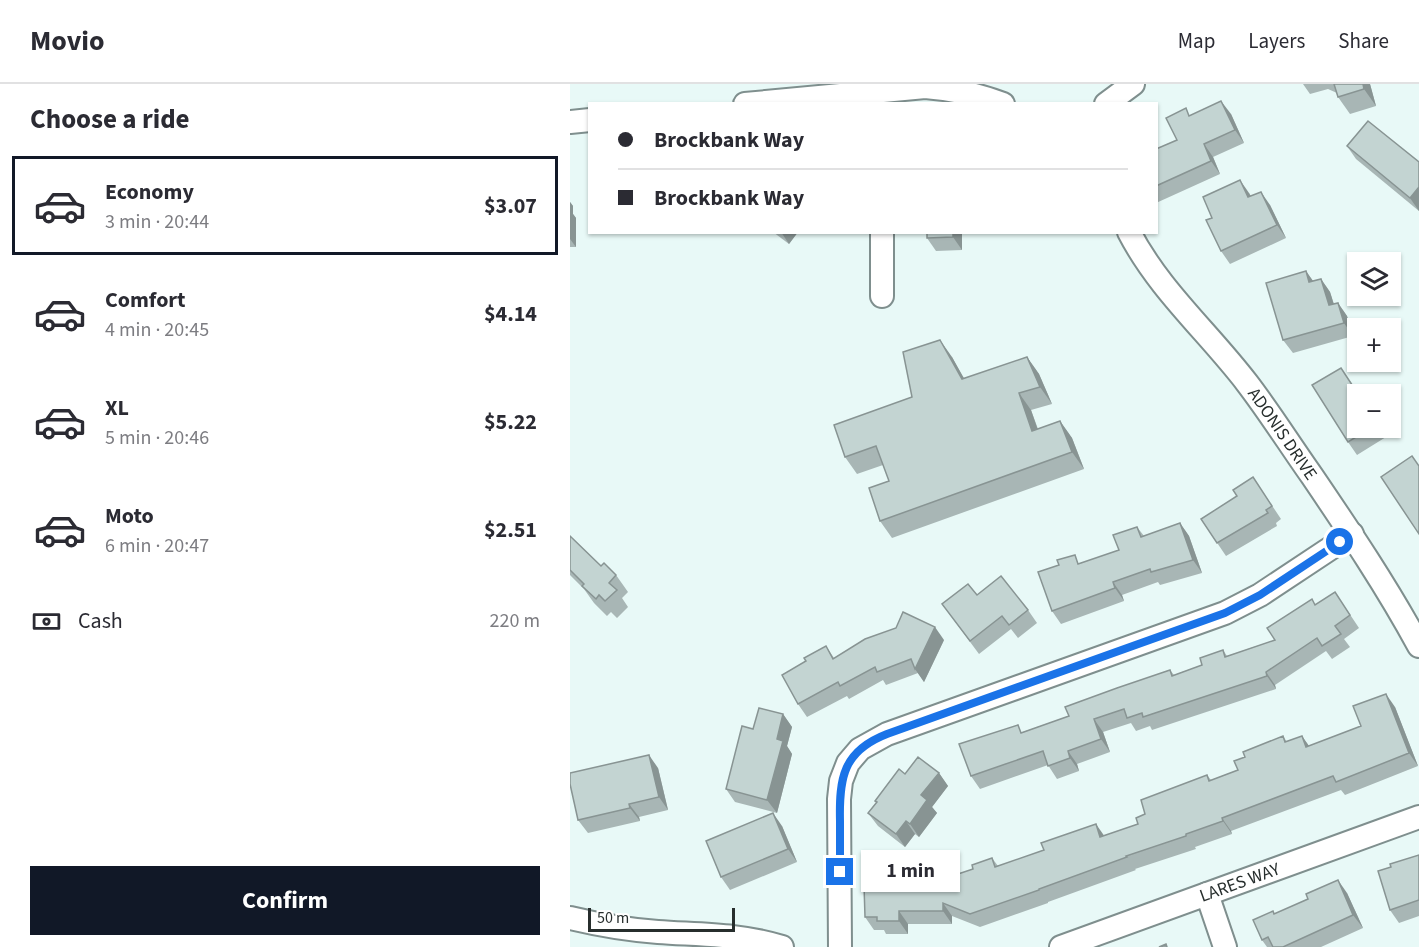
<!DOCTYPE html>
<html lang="en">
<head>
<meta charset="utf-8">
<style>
  body { margin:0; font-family:"Source Sans 3",sans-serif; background:#f2f2f3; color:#2b2b33; height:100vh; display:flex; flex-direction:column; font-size:22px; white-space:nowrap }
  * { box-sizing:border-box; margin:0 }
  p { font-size:20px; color:#7c7c81 }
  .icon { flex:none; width:33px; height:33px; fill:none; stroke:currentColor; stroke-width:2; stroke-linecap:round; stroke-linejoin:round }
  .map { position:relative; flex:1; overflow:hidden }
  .side { display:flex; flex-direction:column; background:#fff; width:570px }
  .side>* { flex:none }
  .top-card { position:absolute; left:18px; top:18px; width:570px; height:132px; border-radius:0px; box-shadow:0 2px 4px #0004; display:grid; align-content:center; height:132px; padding:0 30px; background:#fff }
  .tools { position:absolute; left:777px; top:168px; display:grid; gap:12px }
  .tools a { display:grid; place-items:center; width:54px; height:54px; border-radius:0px; background:#fff; box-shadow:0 2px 4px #0004; font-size:30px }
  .scale { position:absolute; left:18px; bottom:15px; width:147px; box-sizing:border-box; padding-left:6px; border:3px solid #272e2d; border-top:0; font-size:16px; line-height:21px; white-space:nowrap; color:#272e2d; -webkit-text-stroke:4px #fff; paint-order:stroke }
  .end { position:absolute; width:27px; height:27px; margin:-14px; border:8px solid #1a73e8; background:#fff; box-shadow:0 0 0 3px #fff }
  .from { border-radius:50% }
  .bubble { position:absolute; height:42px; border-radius:0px; background:#fff; box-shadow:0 2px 4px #0004; font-size:20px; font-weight:700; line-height:42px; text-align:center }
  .top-card b { display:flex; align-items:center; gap:21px; height:57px; font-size:22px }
  .top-card b+b { border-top:2px solid #e1e1e2 }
  .top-card i { width:15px; height:15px; background:#2b2b33 }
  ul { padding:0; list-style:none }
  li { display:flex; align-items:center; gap:18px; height:99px; margin:0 12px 9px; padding:0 18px; border:3px solid transparent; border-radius:0px }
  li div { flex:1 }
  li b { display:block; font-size:22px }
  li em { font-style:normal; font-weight:700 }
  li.current { border-color:#111827 }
  li>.icon { width:54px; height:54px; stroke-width:1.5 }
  h2 { padding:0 30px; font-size:27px; line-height:72px }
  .pay { display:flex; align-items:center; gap:15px; height:66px; padding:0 30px; font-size:22px }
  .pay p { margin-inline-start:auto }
  .action { display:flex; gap:12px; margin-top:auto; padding:12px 30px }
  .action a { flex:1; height:69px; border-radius:0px; background:#111827; color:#fff; font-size:24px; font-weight:700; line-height:69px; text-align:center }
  header { display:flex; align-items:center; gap:36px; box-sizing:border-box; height:84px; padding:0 30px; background:#fff; border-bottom:2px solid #e1e1e2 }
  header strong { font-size:28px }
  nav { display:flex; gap:33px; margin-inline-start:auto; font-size:21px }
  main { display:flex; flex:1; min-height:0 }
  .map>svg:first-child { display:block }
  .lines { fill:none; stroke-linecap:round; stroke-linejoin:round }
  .street-casing { stroke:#7f8f8e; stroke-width:26 }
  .street { stroke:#fff; stroke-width:22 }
  .wall { fill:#a8b6b5 }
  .shaded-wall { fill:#889493 }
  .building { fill:#c3d4d2; stroke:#889493; stroke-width:1.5 }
  .route { stroke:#1a73e8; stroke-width:8 }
  .labels { text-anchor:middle; stroke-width:4.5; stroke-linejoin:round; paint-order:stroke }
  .street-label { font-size:18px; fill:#272e2d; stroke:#fff }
</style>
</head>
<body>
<header>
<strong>Movio</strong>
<nav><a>Map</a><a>Layers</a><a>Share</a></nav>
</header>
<main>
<section class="side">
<h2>Choose a ride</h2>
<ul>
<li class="current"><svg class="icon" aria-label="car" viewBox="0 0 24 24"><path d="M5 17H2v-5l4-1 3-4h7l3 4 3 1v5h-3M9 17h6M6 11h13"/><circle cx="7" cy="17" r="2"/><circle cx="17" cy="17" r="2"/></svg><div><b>Economy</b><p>3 min · 20:44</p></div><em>$3.07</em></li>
<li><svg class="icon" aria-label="car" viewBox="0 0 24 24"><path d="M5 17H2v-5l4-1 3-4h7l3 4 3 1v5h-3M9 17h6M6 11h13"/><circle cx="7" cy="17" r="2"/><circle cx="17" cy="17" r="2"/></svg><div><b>Comfort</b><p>4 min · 20:45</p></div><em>$4.14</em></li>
<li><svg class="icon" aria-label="car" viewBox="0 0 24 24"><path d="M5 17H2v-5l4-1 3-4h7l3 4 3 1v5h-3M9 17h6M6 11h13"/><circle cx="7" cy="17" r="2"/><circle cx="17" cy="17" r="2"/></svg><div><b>XL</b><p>5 min · 20:46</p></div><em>$5.22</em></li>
<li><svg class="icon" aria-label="car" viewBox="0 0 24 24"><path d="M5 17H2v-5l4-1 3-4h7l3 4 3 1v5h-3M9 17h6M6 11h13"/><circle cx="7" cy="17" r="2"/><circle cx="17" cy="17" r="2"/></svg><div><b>Moto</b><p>6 min · 20:47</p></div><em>$2.51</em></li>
</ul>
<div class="pay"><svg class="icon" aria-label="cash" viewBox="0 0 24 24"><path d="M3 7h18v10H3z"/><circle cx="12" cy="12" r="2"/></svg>Cash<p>220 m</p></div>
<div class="action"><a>Confirm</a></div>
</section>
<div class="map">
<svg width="849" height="863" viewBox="0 0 849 863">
  <rect width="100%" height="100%" fill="#e8f9f7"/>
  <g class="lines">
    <!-- street casing -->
    <g class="street-casing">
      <g id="street">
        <path d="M175,20L355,3C382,5 407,10 433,20"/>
        <path d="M536,20L563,0"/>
        <path d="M0,38L20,36"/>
        <path d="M312,148V212"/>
        <path id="s1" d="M559,148C589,206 638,248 677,299C700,329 720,361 742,392C780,448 817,503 849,562"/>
        <path d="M637,810L655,863"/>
        <path d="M0,834C29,841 58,846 88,848C130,851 171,850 212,863"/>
        <path d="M270,863L269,715L271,697L278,679L290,665L317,650L655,529L690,511L782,450"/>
        <path id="s2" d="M491,863L849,733"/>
      </g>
    </g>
    <!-- street -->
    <use href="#street" class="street"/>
  </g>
  <!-- wall -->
  <g class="wall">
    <path d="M733,0H800L806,22L780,30L768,13L767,9L758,5L740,10Z"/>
    <path d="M661,30L674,59L643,73L650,90L586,119V65L607,56L621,31Z"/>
    <path d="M777,62L849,78V127L786,75Z"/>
    <path d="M679,109L681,112L700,121L716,154L660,180L651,167L642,134Z"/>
    <path d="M0,118L3,122V130L6,134V163H0Z"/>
    <path d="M203,148H228L219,160Z"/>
    <path d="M392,148V166L366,167L357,154Z"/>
    <path d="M736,187L743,197L751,195L760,208L764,220L768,219L777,232L783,252L723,269L713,256Z"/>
    <path d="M382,273L394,295L457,273L469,290L482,320L461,326L468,345L490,337L502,354L514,385L322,454L310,437L319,397L313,381L287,390L275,373L342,313Z"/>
    <path d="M780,297L789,310H788V344H810L816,353L787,371L778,358Z"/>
    <path d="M683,393L711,435L706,439L707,442L656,472L631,435L667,412Z"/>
    <path d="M610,439L619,452L632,489L590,501L588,498L552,511L554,517L491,540L482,527L549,466L567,443L574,452Z"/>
    <path d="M0,452L31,482L46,491L58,508L52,514L58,523L47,534L41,528L37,532L24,519L14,505L0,491Z"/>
    <path d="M765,508L789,544L774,555L780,563L762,575L756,567L705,601L706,605L582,646L580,642L566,647L561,639L533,648L540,668L507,680L509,687L487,695L478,681L410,705L401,692L453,648L499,632L600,586L604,591L632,581L653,566L657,572L705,556L746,521Z"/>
    <path d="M407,511L458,526L467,539L448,554L441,545L409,570L372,520Z"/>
    <path d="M374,556L354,598L348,589L316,601L313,596L279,615L277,612L237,633L228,620L236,577L256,562L264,574Z"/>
    <path d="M825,623L848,682L775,711L771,706L661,747L662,750L625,763L626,765L565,785L566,786L478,818V819L410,843L382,832V840H338V850H316L314,846H304L295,833L302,801L388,800L403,785L422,774L428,782L534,752L568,740L575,730L637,691L641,696L668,686L675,673L713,652L717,658L732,652L739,662L791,642Z"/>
    <path d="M213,630L222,643L217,662L222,670L207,729L165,718L156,705L183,645Z"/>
    <path d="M88,684L98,726L69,733L70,737L18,749L8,736Z"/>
    <path d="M369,689L378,702L362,723L367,729L349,753L345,750L335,763L308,742L298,729L306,719L305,717L335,690Z"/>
    <path d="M212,742L227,778L160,806L151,793Z"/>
    <path d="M849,771V832L829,839L820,826L821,783Z"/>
    <path d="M777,809L793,844L751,863H697L692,856L703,827L705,830Z"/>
  </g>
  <!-- shaded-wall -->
  <g class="shaded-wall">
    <path d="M793,0H800L806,22L794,5Z"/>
    <path d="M651,17L661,30L674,59L665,46Z"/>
    <path d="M634,60L643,73L650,90L641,77Z"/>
    <path d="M670,96L679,109L687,126L678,113Z"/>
    <path d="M849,103V127L840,114Z"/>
    <path d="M691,108L700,121L716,154L707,141Z"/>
    <path d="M0,118L3,122V130L6,134V163L0,155Z"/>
    <path d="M211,148H228L219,160Z"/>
    <path d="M383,148H392V166L383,153Z"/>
    <path d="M736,187L745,200L739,198Z"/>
    <path d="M751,195L760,208L768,234L759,221Z"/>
    <path d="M768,219L777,232L783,252L774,239Z"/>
    <path d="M370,256L382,273L404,312L392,295Z"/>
    <path d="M457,273L469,290L482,320L470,303Z"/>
    <path d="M449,309L461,326L474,364L462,347Z"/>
    <path d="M490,337L502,354L514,385L502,368Z"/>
    <path d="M610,439L619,452L632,489L623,476Z"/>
    <path d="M543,498L552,511L554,517L545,504Z"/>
    <path d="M365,543L374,556L354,598L345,585Z"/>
    <path d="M696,588L705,601L706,605L697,592Z"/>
    <path d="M816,610L825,623L848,682L839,669Z"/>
    <path d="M213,630L222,643L217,662L222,670L207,729L197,716L207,655Z"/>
    <path d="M524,635L533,648L540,668L531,655Z"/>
    <path d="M732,652L741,665L736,663Z"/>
    <path d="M498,667L507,680L509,687L500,674Z"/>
    <path d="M79,671L88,684L98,726L89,713Z"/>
    <path d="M369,689L378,702L362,723L367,729L349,753L340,740L351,711Z"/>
    <path d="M59,720L69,733L70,737L60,724Z"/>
    <path d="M203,729L212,742L227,778L218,765Z"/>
    <path d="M652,734L661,747L662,750L653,737Z"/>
    <path d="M336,737L345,750L335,763L326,750Z"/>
    <path d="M526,740L535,753H530Z"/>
    <path d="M768,796L777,809L793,844L783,831Z"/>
    <path d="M373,819L382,832V840L373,827Z"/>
    <path d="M329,827L338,840V850L329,837Z"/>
  </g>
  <!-- building -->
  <g class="building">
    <path d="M764,0H793L794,5L768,13Z"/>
    <path d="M651,17L665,46L634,60L641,77L586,102V65L607,56L596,34L616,24L619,32Z"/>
    <path d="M798,37L849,78V103L840,114L777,62Z"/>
    <path d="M670,96L678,113L691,108L707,141L651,167L636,136L642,134L633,113Z"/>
    <path d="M357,148H383V153L357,154Z"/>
    <path d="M736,187L739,198L751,195L759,221L768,219L774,239L713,256L696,199Z"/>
    <path d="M370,256L392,295L457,273L470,303L449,309L462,347L490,337L502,368L310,437L299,404L319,397L306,362L275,373L264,341L342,313L333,268Z"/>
    <path d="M771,284L788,310V344H801L778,358L742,301Z"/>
    <path d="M842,372L849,382V450L811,393Z"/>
    <path d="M683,393L702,422L696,426L698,429L647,459L631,435L667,412L663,406Z"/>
    <path d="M610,439L623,476L581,488L580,485L543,498L545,504L482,527L468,488L489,481L487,476L505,471L508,480L549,466L543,451L567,443L571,453Z"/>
    <path d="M0,452L31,482L34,479L46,491L39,499L47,506L35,517L29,511L26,515L12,502L14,500L0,486Z"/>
    <path d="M431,492L458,526L439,541L432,532L400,557L372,520L398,500L407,511Z"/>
    <path d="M765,508L780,531L765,542L771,550L752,562L747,554L696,588L697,592L573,633L572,629L557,634L554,625L524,635L531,655L498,667L500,674L478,682L473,667L401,692L389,660L448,641L451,649L499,632L495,623L547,604L600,586L602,592L632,581L630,574L653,566L655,573L705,556L697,544L742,515L745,521Z"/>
    <path d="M333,528L365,543L345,585L341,575L307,588L305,583L270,602L268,598L228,620L212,591L236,577L234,574L256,562L263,575L295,555L326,544Z"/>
    <path d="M816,610L839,669L766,698L763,692L652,734L653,737L616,750V752L556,772L557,773L469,805V806L400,830L373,819V827H329V837H307V833H295L294,801H302V797H329V800H388L385,791L403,785L402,781L422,774L425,783L474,766L471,759L526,740L530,753L568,740L566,734L575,730L571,716L637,691L639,697L668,686L664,677L675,673L673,668L713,652L715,658L732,652L736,663L791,642L783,622Z"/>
    <path d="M189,624L213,630L207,655L213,657L197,716L156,705L172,642L183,645Z"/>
    <path d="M79,671L89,713L59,720L60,724L8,736L0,700V689Z"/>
    <path d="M348,673L369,689L351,711L357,716L340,740L336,737L326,750L298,729L307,718L305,717L329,685L335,690Z"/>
    <path d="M203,729L218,765L151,793L136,757Z"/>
    <path d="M849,771V816L820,826L808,787L821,783L820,780Z"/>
    <path d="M768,796L783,831L713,863H703L698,853L692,856L683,836L703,827L704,830L738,815L736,810Z"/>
    <path d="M596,860L597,863H589Z"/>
  </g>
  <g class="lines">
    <!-- route -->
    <path class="route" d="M270,788C270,771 270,754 270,737C269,694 273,667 317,650L655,529L690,511L770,458"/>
  </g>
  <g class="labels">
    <!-- street labels -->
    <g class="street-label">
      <text dy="6" stroke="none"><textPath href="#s1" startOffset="254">ADONIS DRIVE</textPath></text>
      <text dy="6" stroke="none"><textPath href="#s2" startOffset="190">LARES WAY</textPath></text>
    </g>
  </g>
</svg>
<div class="tools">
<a><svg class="icon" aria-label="layers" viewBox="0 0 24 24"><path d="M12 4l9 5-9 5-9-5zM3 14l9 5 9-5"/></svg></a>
<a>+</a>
<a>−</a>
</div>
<div class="scale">50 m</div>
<i class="end from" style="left:770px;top:458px"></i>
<i class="end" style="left:270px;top:788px"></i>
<div class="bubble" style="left:291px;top:766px;width:99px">1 min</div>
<div class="top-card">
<b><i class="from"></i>Brockbank Way</b>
<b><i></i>Brockbank Way</b>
</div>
</div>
</main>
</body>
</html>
